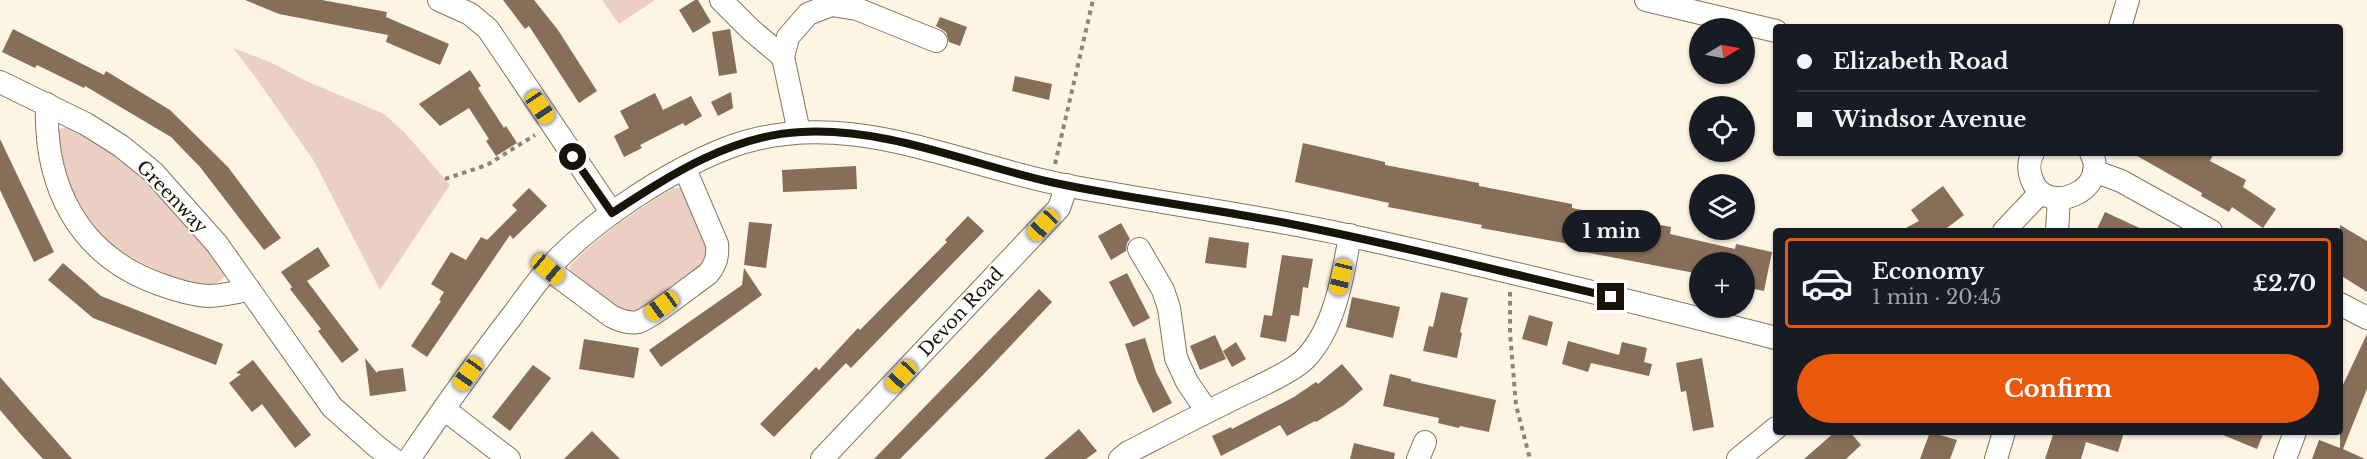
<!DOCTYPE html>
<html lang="en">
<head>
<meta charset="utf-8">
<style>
  body { margin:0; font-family:"Libre Baskerville",serif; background:#242831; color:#f1f3f6; height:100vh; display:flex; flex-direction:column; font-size:22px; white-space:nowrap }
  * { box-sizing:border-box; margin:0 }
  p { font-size:20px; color:#9ea1a6 }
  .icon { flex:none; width:33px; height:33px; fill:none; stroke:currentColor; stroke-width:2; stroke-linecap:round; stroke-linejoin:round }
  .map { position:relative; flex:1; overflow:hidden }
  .drawer { position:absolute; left:1773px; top:228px; width:570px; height:207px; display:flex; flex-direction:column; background:#171b24; border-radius:6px; box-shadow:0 2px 4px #0004 }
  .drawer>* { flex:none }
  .banner { position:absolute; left:1773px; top:24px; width:570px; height:132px; border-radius:6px; box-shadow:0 2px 4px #0004; display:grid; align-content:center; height:132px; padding:0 24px; background:#171b24 }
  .needle { width:39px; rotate:80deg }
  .controls { position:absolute; left:1689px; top:18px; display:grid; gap:12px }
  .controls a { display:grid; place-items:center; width:66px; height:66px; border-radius:50%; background:#171b24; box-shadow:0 2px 4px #0004; font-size:30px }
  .end { position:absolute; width:27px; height:27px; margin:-14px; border:8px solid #19140a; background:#fff; box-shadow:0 0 0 3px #fff }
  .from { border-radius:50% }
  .bubble { position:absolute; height:42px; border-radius:21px; background:#171b24; box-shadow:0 2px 4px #0004; font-size:20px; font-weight:700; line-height:42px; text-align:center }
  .car { position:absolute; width:18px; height:36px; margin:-18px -9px; border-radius:8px; box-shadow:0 0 4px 2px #0007; background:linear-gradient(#f5c518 24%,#345 0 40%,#f5c518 0 76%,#345 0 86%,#f5c518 0) }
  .banner b { display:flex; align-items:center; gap:21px; height:57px; font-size:22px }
  .banner b+b { border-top:2px solid #363941 }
  .banner i { width:15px; height:15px; background:#f1f3f6 }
  ul { padding:10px 0 0; list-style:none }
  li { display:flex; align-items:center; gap:18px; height:90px; margin:0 12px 9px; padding:0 12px; border:3px solid transparent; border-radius:6px }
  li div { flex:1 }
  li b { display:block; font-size:22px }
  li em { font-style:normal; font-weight:700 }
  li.selected { border-color:#ea580c }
  li>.icon { width:54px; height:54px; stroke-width:1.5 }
  .primary-button { display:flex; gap:12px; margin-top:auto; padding:12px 24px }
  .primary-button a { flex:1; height:69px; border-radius:36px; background:#ea580c; color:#fff; font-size:24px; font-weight:700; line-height:69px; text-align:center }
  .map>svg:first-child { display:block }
  .green { fill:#ebcfc2 }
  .building { fill:#866e58 }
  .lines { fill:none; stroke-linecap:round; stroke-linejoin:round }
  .minor-casing { stroke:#84765d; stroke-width:24 }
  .path { stroke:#8c8577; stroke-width:4; stroke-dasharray:4.5 4.5; stroke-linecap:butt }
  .minor { stroke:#fff; stroke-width:22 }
  .route { stroke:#19140a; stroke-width:8 }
  .labels { text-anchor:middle; stroke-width:4.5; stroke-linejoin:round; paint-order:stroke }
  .street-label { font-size:18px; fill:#19140a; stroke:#fff }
</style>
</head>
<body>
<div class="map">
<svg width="2367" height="459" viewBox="0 0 2367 459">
  <rect width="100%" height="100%" fill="#fdf4e3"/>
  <!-- green -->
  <g class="green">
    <path d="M602,0H655L619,24Z"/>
    <path d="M233,48L272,63L304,80L384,114L405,133L450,185L380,290L314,161L256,78Z"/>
    <path d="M71,125L76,126L144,177L190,224L225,275C210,305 129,257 110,244C99,235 90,224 83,213C77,202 68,188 64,176C60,162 60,145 58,130Z"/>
    <path d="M673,188H682L710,240L707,263L645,311L629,316L570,276V266C600,234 636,211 673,188Z"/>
  </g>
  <!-- building -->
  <g class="building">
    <path d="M245,0H322L387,12L386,17L449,44L440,65L386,42L388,35L279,14Z"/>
    <path d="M503,0H534L558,30L597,91L579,103L529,26L525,29Z"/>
    <path d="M695,0H698L711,22L693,33L679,10Z"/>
    <path d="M940,17L967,27L960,46L949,42L946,32L936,26Z"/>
    <path d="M13,29L104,75L106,71L170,110L228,167L281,238L264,250L200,167L171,137L85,86L84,88L37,65L35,68L2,52Z"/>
    <path d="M730,29L737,73L719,76L712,32Z"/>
    <path d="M470,70L481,86L478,88L504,128L506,126L517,143L496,156L486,141L489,139L469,108L440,126L419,104Z"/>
    <path d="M1015,76L1052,84L1049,100L1012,91Z"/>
    <path d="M731,92L733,108L718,116L711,102Z"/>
    <path d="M655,93L663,110L691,96L702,116L685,126L683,123L640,145L642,148L624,157L614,136L629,128L620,111Z"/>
    <path d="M0,139L54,252L34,262L0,190Z"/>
    <path d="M1303,143L1385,162V165L1479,183V186L1572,204V208L1671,227L1670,234L1735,249L1736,244L1772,252L1764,291L1744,287V262H1700V274L1579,251L1580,246L1481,228L1482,225L1388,207L1389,203L1295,182Z"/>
    <path d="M2132,153H2214L2210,161L2246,180L2243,187L2276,209L2263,228L2232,207L2229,212L2201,196L2202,193Z"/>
    <path d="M856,166L857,189L783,192L782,170Z"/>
    <path d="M1943,186L1964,215L1943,231H1900L1919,221L1911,210Z"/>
    <path d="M529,188L547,206L513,239L510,235L427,357L411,346L441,301L439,300L444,292L431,284L451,252L466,260L481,237L487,240L517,210L512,205Z"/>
    <path d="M2105,212L2146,231H2096Z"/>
    <path d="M968,216L984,231L851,368L846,363L774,437L760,424L816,367L819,370L858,328L860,330L947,242L945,240Z"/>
    <path d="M749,222L772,224L766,268L744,265Z"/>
    <path d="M1121,223L1130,239L1127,243L1126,251L1111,260L1098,236Z"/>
    <path d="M2340,225L2367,241V292L2340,275Z"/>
    <path d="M1209,237L1249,243L1246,268L1205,263Z"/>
    <path d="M318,247L330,266L307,281L359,350L342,363L318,331L321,329L290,289L292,287L281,272Z"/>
    <path d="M1282,255L1313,259L1308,288L1303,287L1299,316L1291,315L1286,342L1260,337L1264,315L1272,316Z"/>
    <path d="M63,263L101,296L223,344L216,365L93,318L48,280Z"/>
    <path d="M744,268L762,295L661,367L649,350L742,285Z"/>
    <path d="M1127,273L1150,318L1133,327L1109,282Z"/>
    <path d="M1039,289L1052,302L980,378L900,459H874Z"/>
    <path d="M1441,292L1468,298L1460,332L1462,333L1457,358L1423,351L1429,326L1433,327Z"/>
    <path d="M1352,297L1400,307L1393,338L1346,327Z"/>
    <path d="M1529,315L1553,322L1547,346L1522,339Z"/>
    <path d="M2367,334V389L2343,449L2365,459H2312L2319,440L2340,448V391Z"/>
    <path d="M1215,335L1226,359L1200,370L1190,346Z"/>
    <path d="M1145,338L1156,372L1172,403L1153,413L1137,380L1125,344Z"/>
    <path d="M584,339L639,348L634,378L579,369Z"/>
    <path d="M1568,341L1619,355L1622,342L1647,348L1644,362L1652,364L1649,376L1591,363L1588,372L1562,364Z"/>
    <path d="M1236,342L1246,359L1232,367L1223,351Z"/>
    <path d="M365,358L377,373L378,371L403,368L406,391L370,396Z"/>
    <path d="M1702,358L1714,427L1693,431L1686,391L1681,392L1676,363Z"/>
    <path d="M253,360L311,435L295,448L262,404L252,412L229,383L241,374L236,373Z"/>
    <path d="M1342,364L1363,389L1344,405L1316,422L1315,421L1287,436L1280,425L1221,456L1212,436L1231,427L1232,429L1294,397L1316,382L1318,384Z"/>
    <path d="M533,365L551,378L510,431L492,417Z"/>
    <path d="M1390,374L1411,379V381L1496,400L1489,432L1460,426L1459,428L1438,423L1439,418L1383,406Z"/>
    <path d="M0,377L14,393L72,459H43L24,438L0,410Z"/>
    <path d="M1079,429L1097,451L1086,459H1044Z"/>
    <path d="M592,431L620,459H564Z"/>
    <path d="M1835,432H1850L1861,445L1846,459H1804Z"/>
    <path d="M1930,432L1957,440L1950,459H1920Z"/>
    <path d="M2054,432H2124L2118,452L2086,442L2081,459H2045Z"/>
    <path d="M2216,432H2264L2257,449Z"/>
    <path d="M1354,443L1395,453L1394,459H1350Z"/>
  </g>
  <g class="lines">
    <!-- minor casing -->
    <g class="minor-casing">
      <g id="minor">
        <path d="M439,0L470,14L488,29L612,213"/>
        <path d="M721,0L751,30L783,57"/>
        <path d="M1646,0L1776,31"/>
        <path d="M2120,27L2128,0"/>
        <path d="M0,82L86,124L121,146L153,172L217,244L332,407L376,446L393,459"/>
        <path d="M47,104C44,186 78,255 159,284C175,290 191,295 208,296C221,296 236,292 249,290"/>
        <path d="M799,132L783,57L788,37L808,14L831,5L857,9L936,41"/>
        <path d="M2033,153C2028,162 2028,170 2032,180C2046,218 2111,190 2091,153"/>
        <path d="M2094,171L2121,181L2211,231"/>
        <path d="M2004,231L2040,193"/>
        <path d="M2057,231L2059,198"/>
        <path d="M1139,249L1163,290L1169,308L1176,358L1187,382L1207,411"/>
        <path d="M548,269L611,316C619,320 628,324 638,322C653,317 692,285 708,274C716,264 718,257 717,244L685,169"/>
        <path d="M2340,304L2367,318"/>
        <path d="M444,409L509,459"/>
        <path d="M409,459C442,411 476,362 512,316C524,300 536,282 550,267C592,221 668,171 727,148C841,104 952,163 1064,185C1159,203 1256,215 1351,236C1493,267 1635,302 1776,338"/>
        <path d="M822,459L1059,208L1067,185"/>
        <path d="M1120,459L1127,453C1160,436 1194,418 1229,401C1248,391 1290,374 1305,359C1335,328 1343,276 1350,235"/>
        <path d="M1418,459L1425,442"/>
        <path d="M1738,459L1776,428"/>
        <path d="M1996,459L2004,432"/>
        <path d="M2285,459L2295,432"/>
      </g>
    </g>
    <!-- path -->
    <g class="path">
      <path d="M1055,164L1093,0"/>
      <path d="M445,179L487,165L535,135"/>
      <path d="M1510,292V333L1516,405L1530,459"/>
    </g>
    <!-- minor -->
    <use href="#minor" class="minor"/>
  </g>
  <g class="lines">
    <!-- route -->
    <path class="route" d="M573,157L612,213C669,176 731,135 801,132C888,127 971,165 1055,183C1131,199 1209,208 1286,223C1395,244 1503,272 1611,297"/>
  </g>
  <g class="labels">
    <!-- street labels -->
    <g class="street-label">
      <text transform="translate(172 197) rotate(46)" y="6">Greenway</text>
      <text transform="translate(961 312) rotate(-47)" y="6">Devon Road</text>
    </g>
  </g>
</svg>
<div class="controls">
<a><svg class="needle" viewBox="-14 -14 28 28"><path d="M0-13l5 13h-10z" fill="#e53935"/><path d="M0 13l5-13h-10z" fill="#9ea1a6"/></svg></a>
<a><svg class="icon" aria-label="locate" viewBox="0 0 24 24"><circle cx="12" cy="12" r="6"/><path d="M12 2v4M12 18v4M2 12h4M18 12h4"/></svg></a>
<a><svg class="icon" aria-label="layers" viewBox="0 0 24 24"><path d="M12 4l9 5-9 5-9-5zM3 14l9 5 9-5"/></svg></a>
<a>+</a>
</div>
<i class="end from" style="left:573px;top:157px"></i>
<i class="end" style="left:1611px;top:297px"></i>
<div class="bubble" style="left:1562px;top:210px;width:99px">1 min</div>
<i class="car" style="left:540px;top:107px;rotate:146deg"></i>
<i class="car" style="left:1043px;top:225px;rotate:223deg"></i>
<i class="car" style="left:548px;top:269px;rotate:130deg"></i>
<i class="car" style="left:1341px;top:277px;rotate:194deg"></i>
<i class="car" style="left:662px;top:306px;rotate:234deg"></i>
<i class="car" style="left:468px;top:374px;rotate:215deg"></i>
<i class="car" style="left:901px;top:376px;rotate:223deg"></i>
<div class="banner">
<b><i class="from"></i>Elizabeth Road</b>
<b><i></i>Windsor Avenue</b>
</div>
<section class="drawer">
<ul>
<li class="selected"><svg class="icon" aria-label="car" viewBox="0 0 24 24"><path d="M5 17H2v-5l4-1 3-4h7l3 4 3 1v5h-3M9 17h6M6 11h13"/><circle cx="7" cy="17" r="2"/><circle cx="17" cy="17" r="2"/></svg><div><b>Economy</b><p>1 min · 20:45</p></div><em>£2.70</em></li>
</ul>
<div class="primary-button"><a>Confirm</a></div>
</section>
</div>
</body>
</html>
